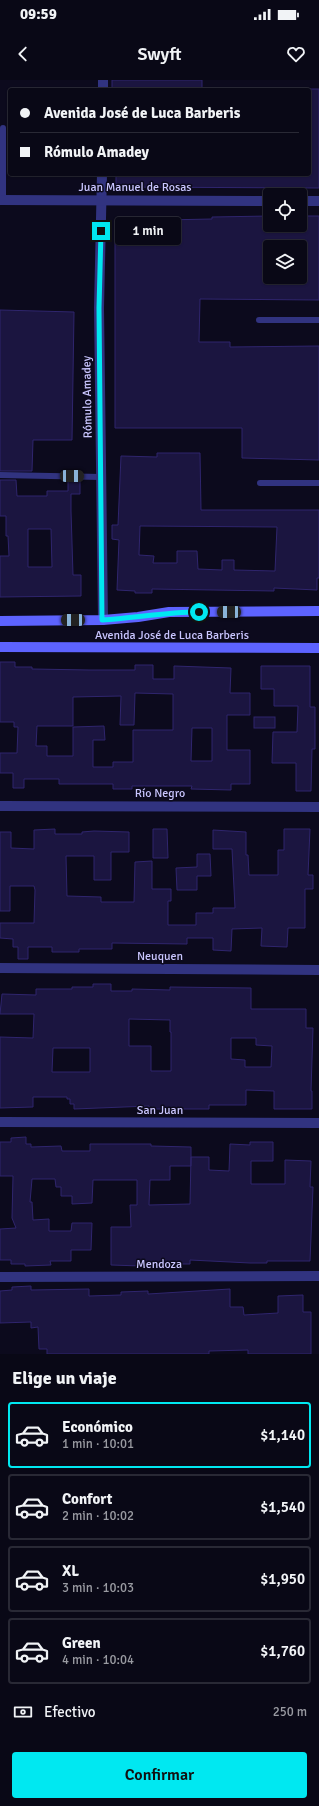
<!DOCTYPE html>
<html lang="es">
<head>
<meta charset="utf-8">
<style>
  body { margin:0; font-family:Signika,sans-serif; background:#171623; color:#f1f3f6; height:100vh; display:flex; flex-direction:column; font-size:15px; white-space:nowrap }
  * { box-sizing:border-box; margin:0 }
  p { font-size:13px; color:#999aa1 }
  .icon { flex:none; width:22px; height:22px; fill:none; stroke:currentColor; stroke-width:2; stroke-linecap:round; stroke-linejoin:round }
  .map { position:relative; height:1274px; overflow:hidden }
  .sheet { display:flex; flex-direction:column; background:#090816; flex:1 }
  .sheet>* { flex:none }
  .top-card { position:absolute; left:8px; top:8px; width:303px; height:88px; border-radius:4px; box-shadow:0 1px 3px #0004,0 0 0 1px #292935; display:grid; align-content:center; height:88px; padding:0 12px; background:#090816 }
  .buttons { position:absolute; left:263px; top:108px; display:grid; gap:8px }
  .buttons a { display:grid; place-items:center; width:44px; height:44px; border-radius:4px; background:#090816; box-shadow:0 1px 3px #0004,0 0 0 1px #292935; font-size:20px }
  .end { position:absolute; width:18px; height:18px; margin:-9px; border:5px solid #00e8f1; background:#111; box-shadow:0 0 0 2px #111 }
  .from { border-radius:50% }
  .bubble { position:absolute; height:28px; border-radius:4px; background:#090816; box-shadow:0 1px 3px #0004,0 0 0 1px #292935; font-size:13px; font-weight:600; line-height:28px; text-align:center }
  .car { position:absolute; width:12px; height:24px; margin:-12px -6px; border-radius:5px; box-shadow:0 0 3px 1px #0007; background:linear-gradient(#222 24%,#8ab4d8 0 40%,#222 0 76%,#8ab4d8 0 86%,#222 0) }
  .top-card b { display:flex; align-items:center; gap:14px; height:38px; font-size:15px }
  .top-card b+b { border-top:1px solid #292935 }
  .top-card i { width:10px; height:10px; background:#f1f3f6 }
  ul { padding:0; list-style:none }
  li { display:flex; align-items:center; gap:12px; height:66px; margin:0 8px 6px; padding:0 4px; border:2px solid #292935; border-radius:4px }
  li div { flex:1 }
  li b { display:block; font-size:15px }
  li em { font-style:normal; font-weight:600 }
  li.selected { border-color:#00e8f1 }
  li>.icon { width:36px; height:36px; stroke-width:1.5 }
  h2 { padding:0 12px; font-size:18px; line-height:48px }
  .pay { display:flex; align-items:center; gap:10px; height:44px; padding:0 12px; font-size:15px }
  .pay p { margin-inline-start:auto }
  .cta { display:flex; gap:8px; margin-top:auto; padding:8px 12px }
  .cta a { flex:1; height:46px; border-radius:4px; background:#00e8f1; color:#111; font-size:16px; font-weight:600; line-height:46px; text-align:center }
  .status { display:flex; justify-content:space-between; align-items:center; height:28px; padding:0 20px; background:#090816; direction:ltr }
  .status svg { height:11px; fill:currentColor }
  header { display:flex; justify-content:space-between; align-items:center; height:52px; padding:0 12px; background:#090816; font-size:18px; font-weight:600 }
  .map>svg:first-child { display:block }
  .building { fill:#1b1540; stroke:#2f256d; fill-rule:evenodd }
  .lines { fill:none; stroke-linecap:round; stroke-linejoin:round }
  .service { stroke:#313380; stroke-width:6 }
  .minor { stroke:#313380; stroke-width:10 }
  .secondary { stroke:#5d63ff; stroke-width:10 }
  .route { stroke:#00e8f1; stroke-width:5 }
  .labels { text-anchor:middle; stroke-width:3; stroke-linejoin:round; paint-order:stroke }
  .street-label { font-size:12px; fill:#cac6ff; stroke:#0c0a1d }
</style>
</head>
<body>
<div class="status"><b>09:59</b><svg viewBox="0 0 49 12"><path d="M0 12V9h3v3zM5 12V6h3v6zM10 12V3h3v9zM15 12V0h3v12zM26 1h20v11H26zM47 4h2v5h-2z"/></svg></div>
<header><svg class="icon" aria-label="back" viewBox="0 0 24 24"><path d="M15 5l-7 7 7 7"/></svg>Swyft<svg class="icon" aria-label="heart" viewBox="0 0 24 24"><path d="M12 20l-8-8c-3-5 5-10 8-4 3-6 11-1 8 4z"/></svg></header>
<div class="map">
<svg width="319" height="1274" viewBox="0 0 319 1274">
  <rect width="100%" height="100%" fill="#0c0a1d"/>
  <!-- building -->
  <g class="building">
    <rect x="112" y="0" width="90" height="10"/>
    <path d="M309,9H319V108L116,107V94H309Z"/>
    <path d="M270,136V145H300V136H319V220L200,219L199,262H230V267L319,266V380L242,378V348H115V141L212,139V137ZM270,167H300V197H270Z"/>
    <path d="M0,230L74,232L72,360H33L32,391H0Z"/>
    <path d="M157,373H200L201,430H319V498H317V510L274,508V511L152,509V513H135V511L117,510L119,460L112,459V445H118L121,376L157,377ZM140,446L277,447L275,491L234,490V480H222V490L198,489L197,471H177V483H153L154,476L139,475Z"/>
    <path d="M0,400H16L17,416H47V411H68V401H80V414H71V431L73,495H81V516L0,517V476H9L8,456H6V436H0ZM28,449H51L52,487H28Z"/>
    <path d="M0,582H15V587H32V589L90,590H135V585H153V599H174V586L231,588L230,613H250V635H227V670H250V704H231V710L191,709L192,706H132V709H113V704H59V699H24V708H13V693H0V673H17L18,647H14V642H0ZM135,613L173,614V650H133V682H113V687H93V660H105L104,646L73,647V676H47V666H36L37,646H73V617L121,616L120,645H134ZM192,648H212V681H191Z"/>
    <path d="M261,586H310V627H315V669H312L311,711H296V683H272L273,652H297L298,626H274V609H261Z"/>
    <rect x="254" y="637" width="21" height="11"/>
    <path d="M55,749V754H82V752L94,751L129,752V772H111V800H94V776H66L67,816L101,817V822H134L135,782L152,781V809H171V821H168V845H196V833H213V828H235L232,769H213V750L246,752V775H248L249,795H278V770H284V749H310L308,795H313V809H305V848H288L287,867L261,866L262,848L232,849L231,871L213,870V858H187V864L112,863V869H79V872H52V867H28V879H18V867H13V859L0,858V843H34L35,810L34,806H10V831H0V752H11V768L34,769V750Z"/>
    <path d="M153,749H167L168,778H153Z"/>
    <path d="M197,774H210L211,796H197V810H177L176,788L197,787Z"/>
    <path d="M93,904H111V911H132V909L170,910V907L251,908V929H306V948H313L311,1011H312V1029H274V1011L246,1010V1025H209V1029H149V1026L74,1029V1024H70V1019H67V1017H33V1027L0,1028V957L33,958L34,934H0L2,914L36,915V909H72V907H93ZM129,939L170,940V952H171V991H151V966H129ZM231,958H256V965L272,966L271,987H245V980L231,979ZM53,968H90V992H52Z"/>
    <path d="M26,1057V1064H31V1067L61,1066L62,1071H90V1064H151V1066L191,1067V1086H170V1100H150L149,1125L190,1124L191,1077H209V1090L229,1091L230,1064L250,1065V1062H273V1081H251V1104H285V1080L311,1081L310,1107H313L310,1181H267V1183H250L190,1180V1184H171V1187L111,1185V1147H131L130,1125H137V1100H93L92,1123L72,1124V1116H61V1107H56L55,1099H32L30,1122H32L33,1140L49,1139V1151H71L72,1143H92L91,1170H71V1181H50L51,1185L25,1186V1184H11V1180H0V1149L16,1148L12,1138L13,1096H0V1062H11V1058Z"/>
    <path d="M31,1206V1210L89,1209V1216L121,1215V1212L148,1211V1214L230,1209V1227H243L244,1235L278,1233V1216L303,1215V1232H311V1274H248V1270L209,1271V1274H47V1269H39L38,1247L31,1248V1242L0,1243V1211L12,1210V1207Z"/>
  </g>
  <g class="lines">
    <!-- service -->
    <g class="service">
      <path d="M3,48V120"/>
      <path d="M259,240H319"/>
      <path d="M0,395L101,397"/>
      <path d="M260,403H319"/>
    </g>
    <!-- minor -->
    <g class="minor">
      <path d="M103,10V0"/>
      <path d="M102,94L99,228L103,540"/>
      <path d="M0,120L270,121"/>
      <path d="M300,121H319"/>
      <path d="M0,726L319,727"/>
      <path d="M0,888L319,890"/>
      <path d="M0,1042L319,1043"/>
      <path d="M0,1197L319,1196"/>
    </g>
    <!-- secondary -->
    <g class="secondary">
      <path d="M0,541L103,540L138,537L169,532L319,531"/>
      <path d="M0,567L319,568"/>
    </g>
  </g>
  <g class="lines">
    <!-- route -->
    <path class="route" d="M101,151L99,228L102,540C135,538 166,532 199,532"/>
  </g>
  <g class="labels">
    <!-- street labels -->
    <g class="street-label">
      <text x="135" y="111">Juan Manuel de Rosas</text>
      <text transform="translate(87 317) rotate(-91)" y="4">Rómulo Amadey</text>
      <text x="172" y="559">Avenida José de Luca Barberis</text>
      <text x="160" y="717">Río Negro</text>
      <text x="160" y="880">Neuquen</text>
      <text x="160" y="1034">San Juan</text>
      <text x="159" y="1188">Mendoza</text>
    </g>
  </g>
</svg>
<div class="buttons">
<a><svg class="icon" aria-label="locate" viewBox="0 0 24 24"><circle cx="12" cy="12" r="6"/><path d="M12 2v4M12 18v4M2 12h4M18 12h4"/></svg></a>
<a><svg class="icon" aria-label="layers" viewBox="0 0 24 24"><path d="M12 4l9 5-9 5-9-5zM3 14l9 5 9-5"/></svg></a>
</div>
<i class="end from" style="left:199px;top:532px"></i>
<i class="end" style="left:101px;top:151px"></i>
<div class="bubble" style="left:115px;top:137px;width:66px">1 min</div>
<i class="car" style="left:72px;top:396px;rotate:91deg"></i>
<i class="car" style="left:229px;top:532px;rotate:270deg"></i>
<i class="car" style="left:73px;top:540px;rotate:270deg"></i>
<div class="top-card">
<b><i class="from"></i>Avenida José de Luca Barberis</b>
<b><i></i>Rómulo Amadey</b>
</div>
</div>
<section class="sheet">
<h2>Elige un viaje</h2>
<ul>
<li class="selected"><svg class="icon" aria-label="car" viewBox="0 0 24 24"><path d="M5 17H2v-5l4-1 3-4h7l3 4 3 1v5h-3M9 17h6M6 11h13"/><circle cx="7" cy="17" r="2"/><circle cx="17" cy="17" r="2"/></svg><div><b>Económico</b><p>1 min · 10:01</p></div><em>$1,140</em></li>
<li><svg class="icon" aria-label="car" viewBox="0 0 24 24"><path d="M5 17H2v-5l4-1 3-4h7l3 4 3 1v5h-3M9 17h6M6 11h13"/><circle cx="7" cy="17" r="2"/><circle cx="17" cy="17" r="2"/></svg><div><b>Confort</b><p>2 min · 10:02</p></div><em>$1,540</em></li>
<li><svg class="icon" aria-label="car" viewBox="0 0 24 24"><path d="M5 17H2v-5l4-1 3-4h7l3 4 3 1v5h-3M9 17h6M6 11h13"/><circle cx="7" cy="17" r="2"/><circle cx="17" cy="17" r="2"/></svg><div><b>XL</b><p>3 min · 10:03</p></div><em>$1,950</em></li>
<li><svg class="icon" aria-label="car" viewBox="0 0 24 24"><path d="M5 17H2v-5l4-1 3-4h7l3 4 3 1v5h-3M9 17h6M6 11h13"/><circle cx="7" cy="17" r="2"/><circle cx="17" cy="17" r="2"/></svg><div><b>Green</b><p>4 min · 10:04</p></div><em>$1,760</em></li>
</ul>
<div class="pay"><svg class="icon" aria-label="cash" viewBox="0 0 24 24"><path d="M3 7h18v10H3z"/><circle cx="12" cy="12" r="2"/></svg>Efectivo<p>250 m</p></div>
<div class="cta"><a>Confirmar</a></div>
</section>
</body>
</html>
